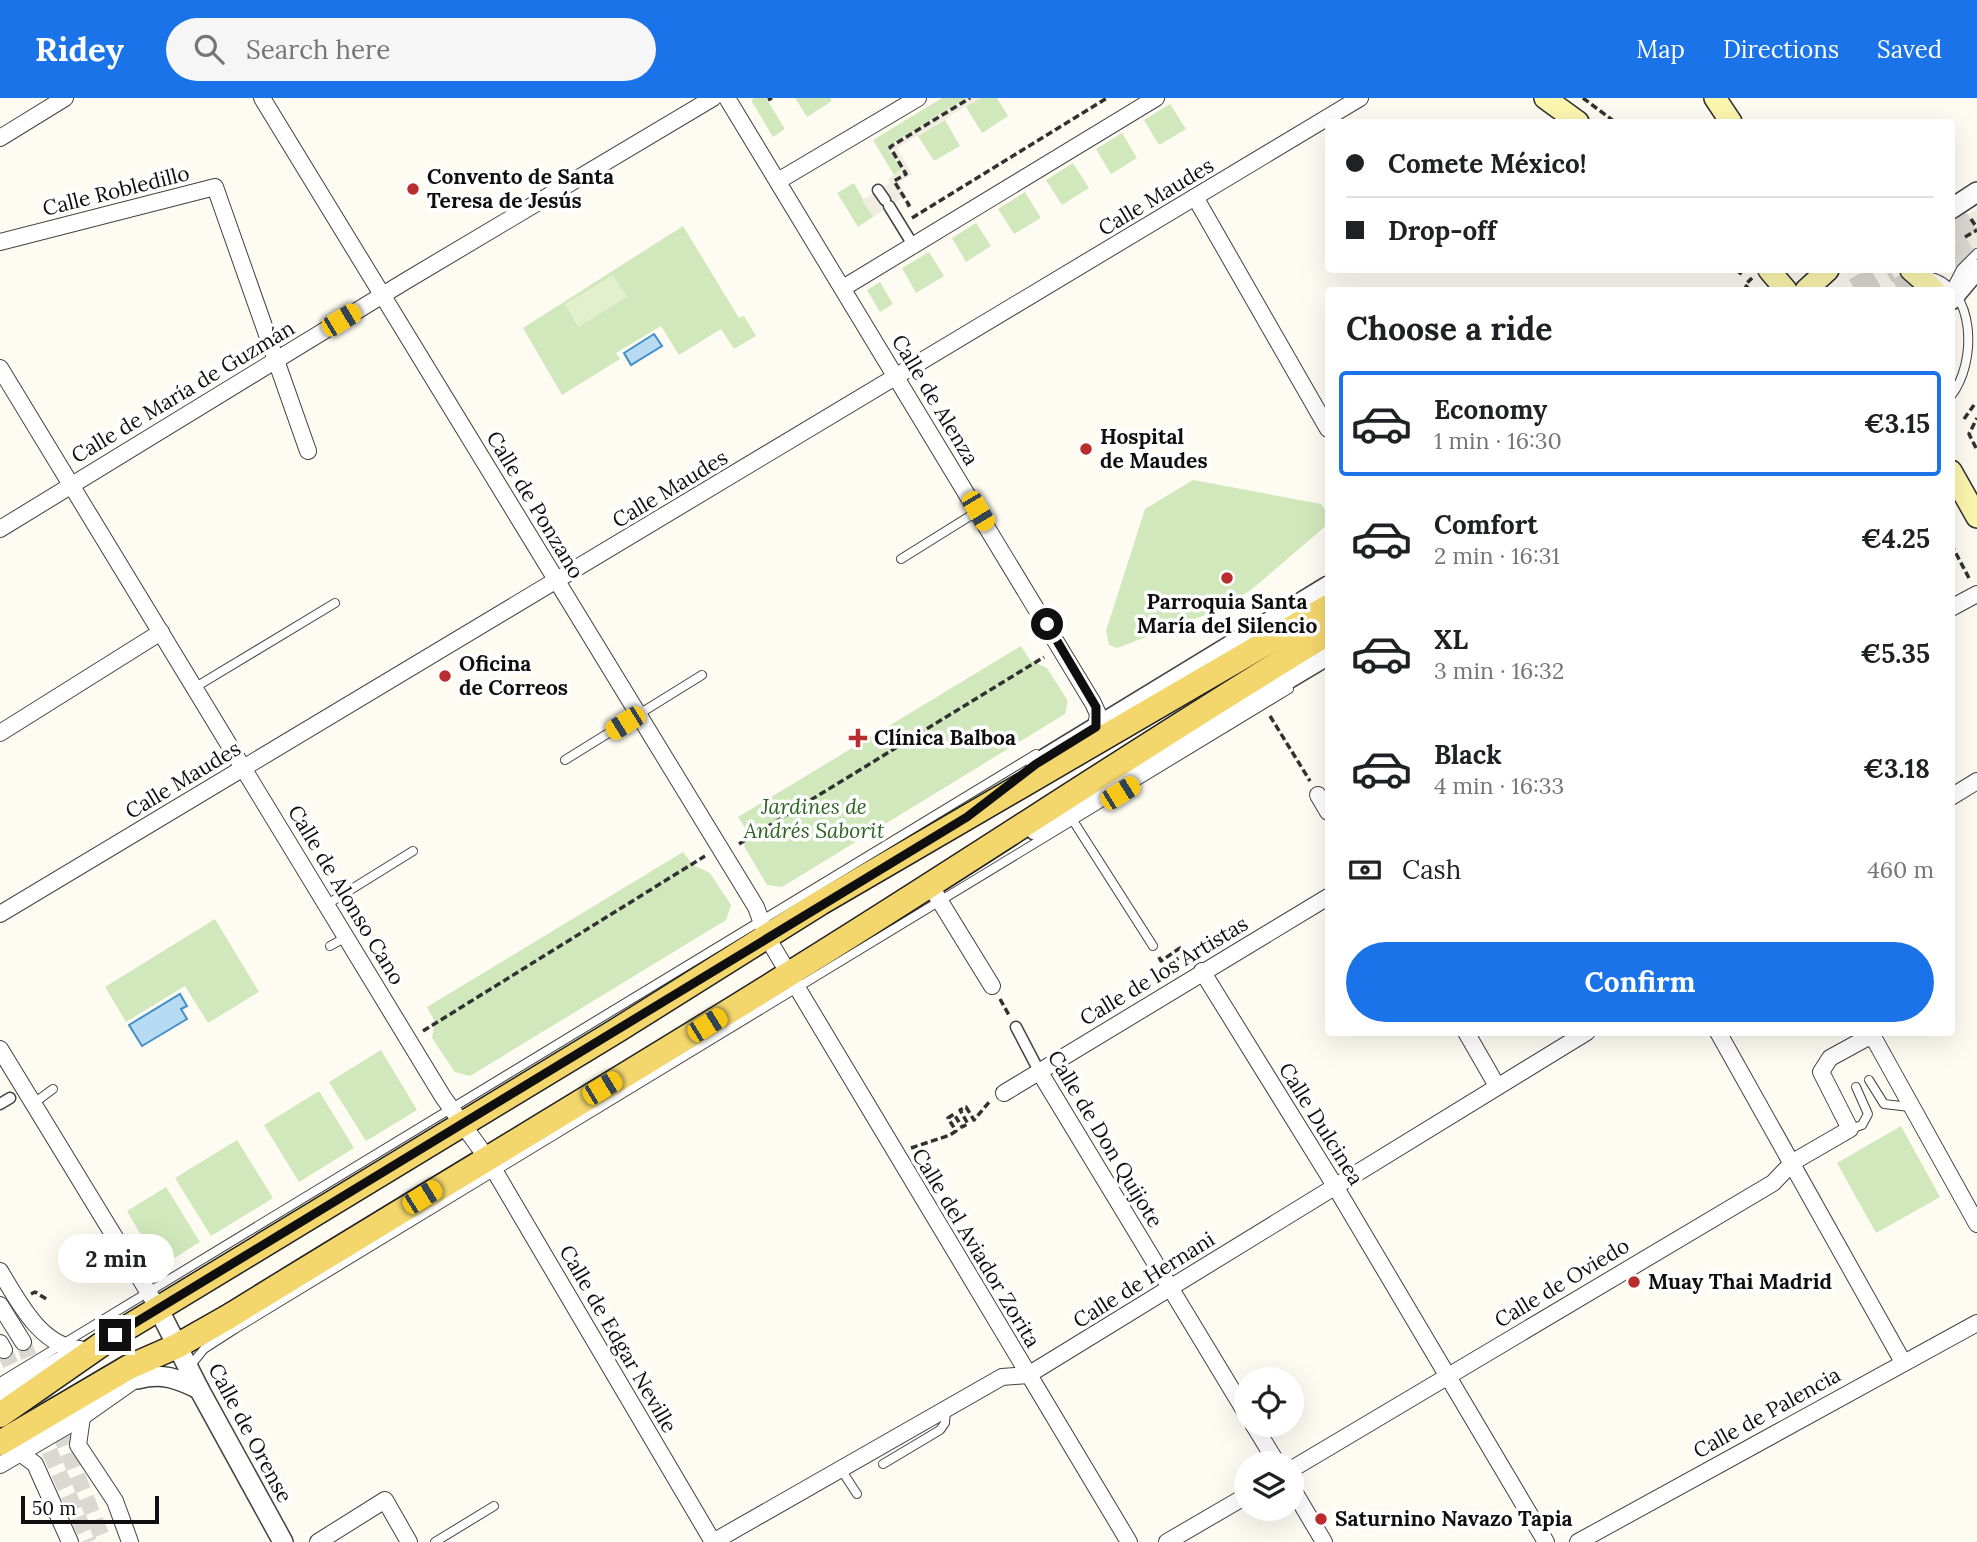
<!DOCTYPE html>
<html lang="en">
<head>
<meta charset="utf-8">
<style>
  body { margin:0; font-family:Lora,serif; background:#f6f6f6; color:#202124; height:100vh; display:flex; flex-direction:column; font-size:26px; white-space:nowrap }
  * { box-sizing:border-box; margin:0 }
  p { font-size:23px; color:#757577 }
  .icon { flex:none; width:38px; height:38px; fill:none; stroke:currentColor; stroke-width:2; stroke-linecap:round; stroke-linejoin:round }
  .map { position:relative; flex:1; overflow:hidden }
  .details { position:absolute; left:1325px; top:189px; width:630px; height:749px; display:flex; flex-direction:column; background:#fff; border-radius:7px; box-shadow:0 7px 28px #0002 }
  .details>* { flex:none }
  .guide { position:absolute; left:1325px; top:21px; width:630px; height:154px; border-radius:7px; box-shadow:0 7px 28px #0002; display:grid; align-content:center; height:154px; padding:0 21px; background:#fff }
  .buttons { position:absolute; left:1234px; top:1269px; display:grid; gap:14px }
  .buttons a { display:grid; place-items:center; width:70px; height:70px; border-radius:50%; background:#fff; box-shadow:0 7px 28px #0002; font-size:35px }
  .scale { position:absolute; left:21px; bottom:18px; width:138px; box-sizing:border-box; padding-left:7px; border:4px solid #0f0f0f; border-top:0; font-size:19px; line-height:24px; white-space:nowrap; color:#0f0f0f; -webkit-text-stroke:5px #fff; paint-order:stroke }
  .end { position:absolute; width:32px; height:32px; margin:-16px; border:9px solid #0f0f0f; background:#fff; box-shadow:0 0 0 4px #fff }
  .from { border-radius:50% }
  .bubble { position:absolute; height:49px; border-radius:24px; background:#fff; box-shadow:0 7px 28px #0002; font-size:23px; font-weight:700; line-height:49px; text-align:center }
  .car { position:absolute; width:21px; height:42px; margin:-21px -10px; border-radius:9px; box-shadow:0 0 5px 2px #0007; background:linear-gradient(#f5c518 24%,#345 0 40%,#f5c518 0 76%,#345 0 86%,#f5c518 0) }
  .guide b { display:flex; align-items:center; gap:24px; height:66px; font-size:26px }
  .guide b+b { border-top:2px solid #e0e0e0 }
  .guide i { width:18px; height:18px; background:#202124 }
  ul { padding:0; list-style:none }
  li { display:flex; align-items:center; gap:21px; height:105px; margin:0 14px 10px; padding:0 7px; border:4px solid transparent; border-radius:7px }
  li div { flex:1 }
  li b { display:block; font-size:26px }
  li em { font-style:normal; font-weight:700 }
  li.active { border-color:#1a73e8 }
  li>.icon { width:63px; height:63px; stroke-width:1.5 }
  h2 { padding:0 21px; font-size:32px; line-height:84px }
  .pay { display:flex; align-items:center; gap:18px; height:77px; padding:0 21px; font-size:26px }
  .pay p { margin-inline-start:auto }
  .cta { display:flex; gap:14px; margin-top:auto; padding:14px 21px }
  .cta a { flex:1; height:80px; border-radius:42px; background:#1a73e8; color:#fff; font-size:28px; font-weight:700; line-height:80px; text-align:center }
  header { display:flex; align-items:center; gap:42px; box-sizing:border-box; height:98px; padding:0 35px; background:#1a73e8; color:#fff }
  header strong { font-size:33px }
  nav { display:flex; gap:38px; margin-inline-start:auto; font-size:24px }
  .search { width:490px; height:63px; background:#f6f6f6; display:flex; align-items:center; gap:18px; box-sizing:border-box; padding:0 24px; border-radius:38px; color:#757577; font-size:26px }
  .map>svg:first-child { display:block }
  .green { fill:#d1e8bc }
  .pitch { fill:#e3f0cd }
  .plaza { fill:#efece0 }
  .water { fill:#b8dbf4; stroke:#428ec8; stroke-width:2 }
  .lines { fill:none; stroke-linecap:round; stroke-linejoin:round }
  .minor-tunnel { stroke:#dad8d0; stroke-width:16; stroke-dasharray:16 8; stroke-linecap:butt }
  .primary-tunnel { stroke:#dad8d0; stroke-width:24; stroke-dasharray:24 12; stroke-linecap:butt }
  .service-casing { stroke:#424242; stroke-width:10 }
  .pedestrian-casing { stroke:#424242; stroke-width:13 }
  .minor-casing { stroke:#424242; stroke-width:18 }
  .tertiary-casing { stroke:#424242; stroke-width:22 }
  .secondary-casing { stroke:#313131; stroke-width:24 }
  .primary-casing { stroke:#202020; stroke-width:27 }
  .path { stroke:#313131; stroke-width:3.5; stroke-dasharray:7 3.5; stroke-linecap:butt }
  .service { stroke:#fff; stroke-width:8 }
  .pedestrian { stroke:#fff; stroke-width:10 }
  .minor { stroke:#fff; stroke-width:16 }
  .tertiary { stroke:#fff; stroke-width:19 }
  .secondary { stroke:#fcf6af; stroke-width:21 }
  .primary { stroke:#f3d76d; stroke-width:24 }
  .route { stroke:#0f0f0f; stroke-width:9 }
  .poi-dot { fill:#ba2c2d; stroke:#fff; stroke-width:2.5 }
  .labels { text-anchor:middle; stroke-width:7; stroke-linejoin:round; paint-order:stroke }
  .poi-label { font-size:21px; font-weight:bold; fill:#0f0f0f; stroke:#fff; text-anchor:start }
  .street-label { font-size:21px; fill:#0f0f0f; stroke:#fff }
  .park-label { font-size:21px; font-style:italic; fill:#2d6521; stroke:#fff }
</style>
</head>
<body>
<header>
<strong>Ridey</strong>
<div class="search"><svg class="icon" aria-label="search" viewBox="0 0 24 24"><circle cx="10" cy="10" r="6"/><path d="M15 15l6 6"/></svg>Search here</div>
<nav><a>Map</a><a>Directions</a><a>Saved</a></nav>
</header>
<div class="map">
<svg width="1977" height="1444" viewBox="0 0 1977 1444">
  <rect width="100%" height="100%" fill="#fefcf2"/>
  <!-- green -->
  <g class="green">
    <path d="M754,0H766L785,31L773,39L751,2Z"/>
    <path d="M795,0H830L832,3L807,19Z"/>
    <path d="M942,0H966L888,48L902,72L894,77L873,42Z"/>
    <path d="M980,0H997L1008,18L982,35L966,9Z"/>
    <path d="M1170,6L1186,31L1159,47L1144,22Z"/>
    <path d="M945,22L960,48L934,63L918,38Z"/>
    <path d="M1122,35L1137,60L1111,76L1096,51Z"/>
    <path d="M1073,65L1089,90L1062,107L1046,82Z"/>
    <path d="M854,85L873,119L858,129L837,95Z"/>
    <path d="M1025,94L1041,120L1014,136L998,111Z"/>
    <path d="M976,125L991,148L966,164L952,140Z"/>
    <path d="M683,128L739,220L744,218L756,238L734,251L721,231L679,257L661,228L616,255L620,261L562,297L523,230Z"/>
    <path d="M929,154L944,178L916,195L902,170Z"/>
    <path d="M880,184L893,206L880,214L867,192Z"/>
    <path d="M1193,382L1321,406L1328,416V426L1251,492L1213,514L1117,550L1109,547L1106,533L1145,411Z"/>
    <path d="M1021,548L1030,562L1047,570L1068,603L1065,616L782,789L767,787L744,748L747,733L738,719Z"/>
    <path d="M683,754L693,767L710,775L731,807L726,822L470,978L455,974L432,940L435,924L427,909Z"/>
    <path d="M215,821L259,894L208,925L185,888L126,924L105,889Z"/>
    <path d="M381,952L417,1012L366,1043L329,984Z"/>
    <path d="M319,993L354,1050L299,1084L264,1027Z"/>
    <path d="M1901,1028L1940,1099L1876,1135L1837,1065Z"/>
    <path d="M237,1042L273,1100L211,1138L175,1080Z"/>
    <path d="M166,1089L200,1144L160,1169L127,1113Z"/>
  </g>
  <!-- pitch -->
  <path class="pitch" d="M613,177L627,199L578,229L565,206Z"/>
  <!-- plaza -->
  <g class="plaza">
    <path d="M966,0H980L897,50L912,76L899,84L906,98L873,119L862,102L890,85L888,81L901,72L887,49Z"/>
    <path d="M1977,111V150L1951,168V127Z"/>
  </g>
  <!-- water -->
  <g class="water">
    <path d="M654,236L662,248L631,267L624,255Z"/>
    <path d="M180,896L187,908L181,911L187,921L142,948L129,927Z"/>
  </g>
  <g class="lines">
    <!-- minor-tunnel -->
    <g class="minor-tunnel">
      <path d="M23,1244L104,1444"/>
      <path d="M4,1252L22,1291"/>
      <path d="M40,1331L89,1444"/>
    </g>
    <!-- primary-tunnel -->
    <g class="primary-tunnel">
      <path d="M1951,135L1977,119"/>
      <path d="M1951,161L1977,145"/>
      <path d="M1855,192L1890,172"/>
      <path d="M1898,192L1933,172"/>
    </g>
    <!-- service casing -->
    <g class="service-casing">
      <g id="service">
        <path d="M1928,178C1977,189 1977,265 1951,298"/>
        <path d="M1950,192L1961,171L1977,155"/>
        <path d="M901,461L978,413"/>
        <path d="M194,590L335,505"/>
        <path d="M565,662L702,577"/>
        <path d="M1072,721L1153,848"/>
        <path d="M326,807L413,753"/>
        <path d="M330,848L346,839"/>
        <path d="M1869,982L1884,1006L1910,1009"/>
        <path d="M34,1005L53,991"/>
        <path d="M1850,1031L1862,1027L1868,1016L1856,989"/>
        <path d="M190,1268L204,1251L235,1231L1289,591"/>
        <path d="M0,1284L1036,656"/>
        <path d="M883,1366L940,1332L945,1325L946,1312"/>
        <path d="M840,1370L857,1396"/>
        <path d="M435,1444L494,1408"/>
      </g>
    </g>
    <!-- pedestrian casing -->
    <g class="pedestrian-casing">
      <g id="pedestrian">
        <path d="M878,92L885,102"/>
        <path d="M889,108L913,147"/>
        <path d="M1016,929L1039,973"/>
        <path d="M0,1006L10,1000"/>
      </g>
    </g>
    <!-- minor casing -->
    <g class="minor-casing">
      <g id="minor">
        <path d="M262,0L756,809L767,839L789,876L1129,1444"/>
        <path d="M727,0L1093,605L1098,616L1096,629"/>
        <path d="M0,40L65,0"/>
        <path d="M778,83L918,0"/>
        <path d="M1195,99L1328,331"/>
        <path d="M0,144L215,89L308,353"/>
        <path d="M843,190L1156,0"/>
        <path d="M0,270L443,999L487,1060L713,1444"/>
        <path d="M0,431L404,184L713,0"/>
        <path d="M1951,510L1977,496"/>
        <path d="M0,635L161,534"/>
        <path d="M1318,697L1328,714"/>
        <path d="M1951,699L1977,683"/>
        <path d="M930,787L992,888"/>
        <path d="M0,816L1360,0"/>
        <path d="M1202,873L1332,1083L1546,1444"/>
        <path d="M1466,934L1497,988"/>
        <path d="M1718,934L1903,1264"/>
        <path d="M0,951L158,1210"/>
        <path d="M1039,973L1246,1315"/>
        <path d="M1004,995L1328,799"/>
        <path d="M0,1173C18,1203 41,1249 80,1251"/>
        <path d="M0,1207L23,1244"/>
        <path d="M0,1245L4,1252"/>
        <path d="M0,1295L71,1256"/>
        <path d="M82,1319L78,1347L115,1403L130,1444"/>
        <path d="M1253,1326L1277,1365"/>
        <path d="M20,1355L35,1366L70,1444"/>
        <path d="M0,1367L82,1319L146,1274"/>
        <path d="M1292,1371L1773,1085L1793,1064L1850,1031L1821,974L1830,960L1872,937L1977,1126"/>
        <path d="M1292,1390L1324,1444"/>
        <path d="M318,1444L385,1402L409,1444"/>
        <path d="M713,1444L1002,1279L1028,1277L1587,934"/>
        <path d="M1167,1444L1246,1398"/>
        <path d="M1578,1444L1977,1225"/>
      </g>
    </g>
    <!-- tertiary casing -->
    <g class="tertiary-casing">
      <g id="tertiary">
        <path d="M1951,111L1977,94"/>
        <path d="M1951,202L1977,171"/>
        <path d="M1036,666L1328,488"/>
        <path d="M1035,732L1328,557"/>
        <path d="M158,1210L199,1291L283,1444"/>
        <path d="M138,1281C162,1274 178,1281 199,1291"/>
      </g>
    </g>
    <!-- secondary casing -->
    <g class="secondary-casing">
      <g id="secondary">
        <path d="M1545,0L1578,24"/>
        <path d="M1715,0L1731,24"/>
        <path d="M1769,172L1786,192"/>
        <path d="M1911,172L1934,192"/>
        <path d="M1806,192L1828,172"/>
        <path d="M1951,373L1977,419"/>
      </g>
    </g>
    <!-- primary casing -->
    <g class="primary-casing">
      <g id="primary">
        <path d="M0,1317L115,1237L616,933L820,805L1328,509"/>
        <path d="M0,1345L129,1269L177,1248L228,1219C414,1104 603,992 789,876C970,764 1146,645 1328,535"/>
      </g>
    </g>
    <!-- path -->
    <g class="path">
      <path d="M1583,0L1615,24"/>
      <path d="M768,2L772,0"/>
      <path d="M907,108L909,107L894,83L906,76L890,49L970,0"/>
      <path d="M912,120L1107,0"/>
      <path d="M1971,121L1977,130"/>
      <path d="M1965,139L1977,132"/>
      <path d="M1736,172L1743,177"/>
      <path d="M1750,192L1745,187L1752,180"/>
      <path d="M1964,321L1974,307"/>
      <path d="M1976,350L1969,336L1977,320"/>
      <path d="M1951,446L1970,482"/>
      <path d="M1270,618L1310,683"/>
      <path d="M739,746L1044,559"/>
      <path d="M1159,859L1161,863L1180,850L1184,857L1164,869L1168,875"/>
      <path d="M1000,901L1010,919"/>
      <path d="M423,933L705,758"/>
      <path d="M911,1050L950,1037L956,1033L948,1020L954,1016L962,1029L968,1026L960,1012L966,1009L974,1022L990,1003"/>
      <path d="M31,1196L35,1194L48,1202"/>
    </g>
    <!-- service -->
    <use href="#service" class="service"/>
    <!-- pedestrian -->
    <use href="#pedestrian" class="pedestrian"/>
    <!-- minor -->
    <use href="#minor" class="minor"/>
    <!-- tertiary -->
    <use href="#tertiary" class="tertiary"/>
    <!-- secondary -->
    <use href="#secondary" class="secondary"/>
    <!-- primary -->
    <use href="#primary" class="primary"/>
  </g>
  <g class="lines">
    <!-- route -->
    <path class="route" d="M115,1237L967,719L1036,666L1096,629V609L1047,526"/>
  </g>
  <!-- markers -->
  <g class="poi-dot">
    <circle cx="413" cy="91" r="7"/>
    <circle cx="1086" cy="351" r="7"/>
    <circle cx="1227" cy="480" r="7"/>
    <circle cx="445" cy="578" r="7"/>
    <path d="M854.5 629.5h7v7h7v7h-7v7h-7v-7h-7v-7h7z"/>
    <circle cx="1634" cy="1184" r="7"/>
    <circle cx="1321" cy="1421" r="7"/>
  </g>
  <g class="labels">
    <!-- poi labels -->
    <g class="poi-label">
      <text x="427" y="86">Convento de Santa<tspan x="427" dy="24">Teresa de Jesús</tspan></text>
      <text x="1100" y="346">Hospital<tspan x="1100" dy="24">de Maudes</tspan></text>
      <text x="1227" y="511" text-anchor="middle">Parroquia Santa<tspan x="1227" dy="24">María del Silencio</tspan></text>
      <text x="459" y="573">Oficina<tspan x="459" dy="24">de Correos</tspan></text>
      <text x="874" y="647">Clínica Balboa</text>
      <text x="1648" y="1191">Muay Thai Madrid</text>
      <text x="1335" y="1428">Saturnino Navazo Tapia</text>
    </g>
    <!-- street labels -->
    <g class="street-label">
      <text transform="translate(116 93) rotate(-14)" y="7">Calle Robledillo</text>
      <text transform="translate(1156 99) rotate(-31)" y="7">Calle Maudes</text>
      <text transform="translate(183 294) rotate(-31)" y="7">Calle de María de Guzmán</text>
      <text transform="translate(935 302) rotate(59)" y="7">Calle de Alenza</text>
      <text transform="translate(670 391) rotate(-31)" y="7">Calle Maudes</text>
      <text transform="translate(535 407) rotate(59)" y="7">Calle de Ponzano</text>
      <text transform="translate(183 682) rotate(-31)" y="7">Calle Maudes</text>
      <text transform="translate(346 797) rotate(59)" y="7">Calle de Alonso Cano</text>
      <text transform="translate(1164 873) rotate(-31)" y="7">Calle de los Artistas</text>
      <text transform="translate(1321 1026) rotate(58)" y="7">Calle Dulcinea</text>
      <text transform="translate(1105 1041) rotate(59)" y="7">Calle de Don Quijote</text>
      <text transform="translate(976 1150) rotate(59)" y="7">Calle del Aviador Zorita</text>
      <text transform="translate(1144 1182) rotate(-32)" y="7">Calle de Hernani</text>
      <text transform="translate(1562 1185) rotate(-31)" y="7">Calle de Oviedo</text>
      <text transform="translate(618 1241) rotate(60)" y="7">Calle de Edgar Neville</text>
      <text transform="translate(1767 1315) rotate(-29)" y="7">Calle de Palencia</text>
      <text transform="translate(250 1335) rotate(62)" y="7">Calle de Orense</text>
    </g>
    <!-- park labels -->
    <g class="park-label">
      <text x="814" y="716">Jardines de<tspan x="814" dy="24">Andrés Saborit</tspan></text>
    </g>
  </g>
</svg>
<div class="buttons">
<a><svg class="icon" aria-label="locate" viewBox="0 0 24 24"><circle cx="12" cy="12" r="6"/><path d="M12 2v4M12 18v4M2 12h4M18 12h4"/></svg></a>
<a><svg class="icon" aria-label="layers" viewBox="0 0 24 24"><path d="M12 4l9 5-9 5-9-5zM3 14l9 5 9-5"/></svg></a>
</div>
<div class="scale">50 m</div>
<i class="end from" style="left:1047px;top:526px"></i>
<i class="end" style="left:115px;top:1237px"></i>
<div class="bubble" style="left:58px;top:1136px;width:116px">2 min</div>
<i class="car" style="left:341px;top:222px;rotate:59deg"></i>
<i class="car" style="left:978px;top:413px;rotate:149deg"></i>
<i class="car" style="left:625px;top:625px;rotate:238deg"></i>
<i class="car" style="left:1120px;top:695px;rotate:58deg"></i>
<i class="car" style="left:707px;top:927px;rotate:58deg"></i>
<i class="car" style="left:602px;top:990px;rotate:59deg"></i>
<i class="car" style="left:422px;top:1099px;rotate:58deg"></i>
<div class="guide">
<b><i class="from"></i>Comete México!</b>
<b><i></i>Drop-off</b>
</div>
<section class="details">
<h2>Choose a ride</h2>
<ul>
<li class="active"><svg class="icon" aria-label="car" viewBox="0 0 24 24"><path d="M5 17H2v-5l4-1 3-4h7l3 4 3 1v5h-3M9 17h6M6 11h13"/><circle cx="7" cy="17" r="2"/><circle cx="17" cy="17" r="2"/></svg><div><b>Economy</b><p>1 min · 16:30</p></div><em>€3.15</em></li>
<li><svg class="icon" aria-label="car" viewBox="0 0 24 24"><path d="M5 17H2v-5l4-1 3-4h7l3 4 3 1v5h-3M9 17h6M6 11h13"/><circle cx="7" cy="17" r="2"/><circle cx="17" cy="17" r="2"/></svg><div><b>Comfort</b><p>2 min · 16:31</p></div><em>€4.25</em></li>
<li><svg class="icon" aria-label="car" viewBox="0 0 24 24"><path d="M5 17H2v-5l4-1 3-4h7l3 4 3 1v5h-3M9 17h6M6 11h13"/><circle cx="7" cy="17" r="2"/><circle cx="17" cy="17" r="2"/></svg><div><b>XL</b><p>3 min · 16:32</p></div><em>€5.35</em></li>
<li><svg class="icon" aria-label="car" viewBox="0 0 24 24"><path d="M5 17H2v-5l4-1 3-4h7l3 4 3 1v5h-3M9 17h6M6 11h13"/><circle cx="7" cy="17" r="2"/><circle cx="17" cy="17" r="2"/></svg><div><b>Black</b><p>4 min · 16:33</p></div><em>€3.18</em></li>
</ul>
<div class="pay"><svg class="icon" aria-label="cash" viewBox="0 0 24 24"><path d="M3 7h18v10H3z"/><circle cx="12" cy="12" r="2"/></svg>Cash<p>460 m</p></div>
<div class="cta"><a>Confirm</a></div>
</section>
</div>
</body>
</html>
